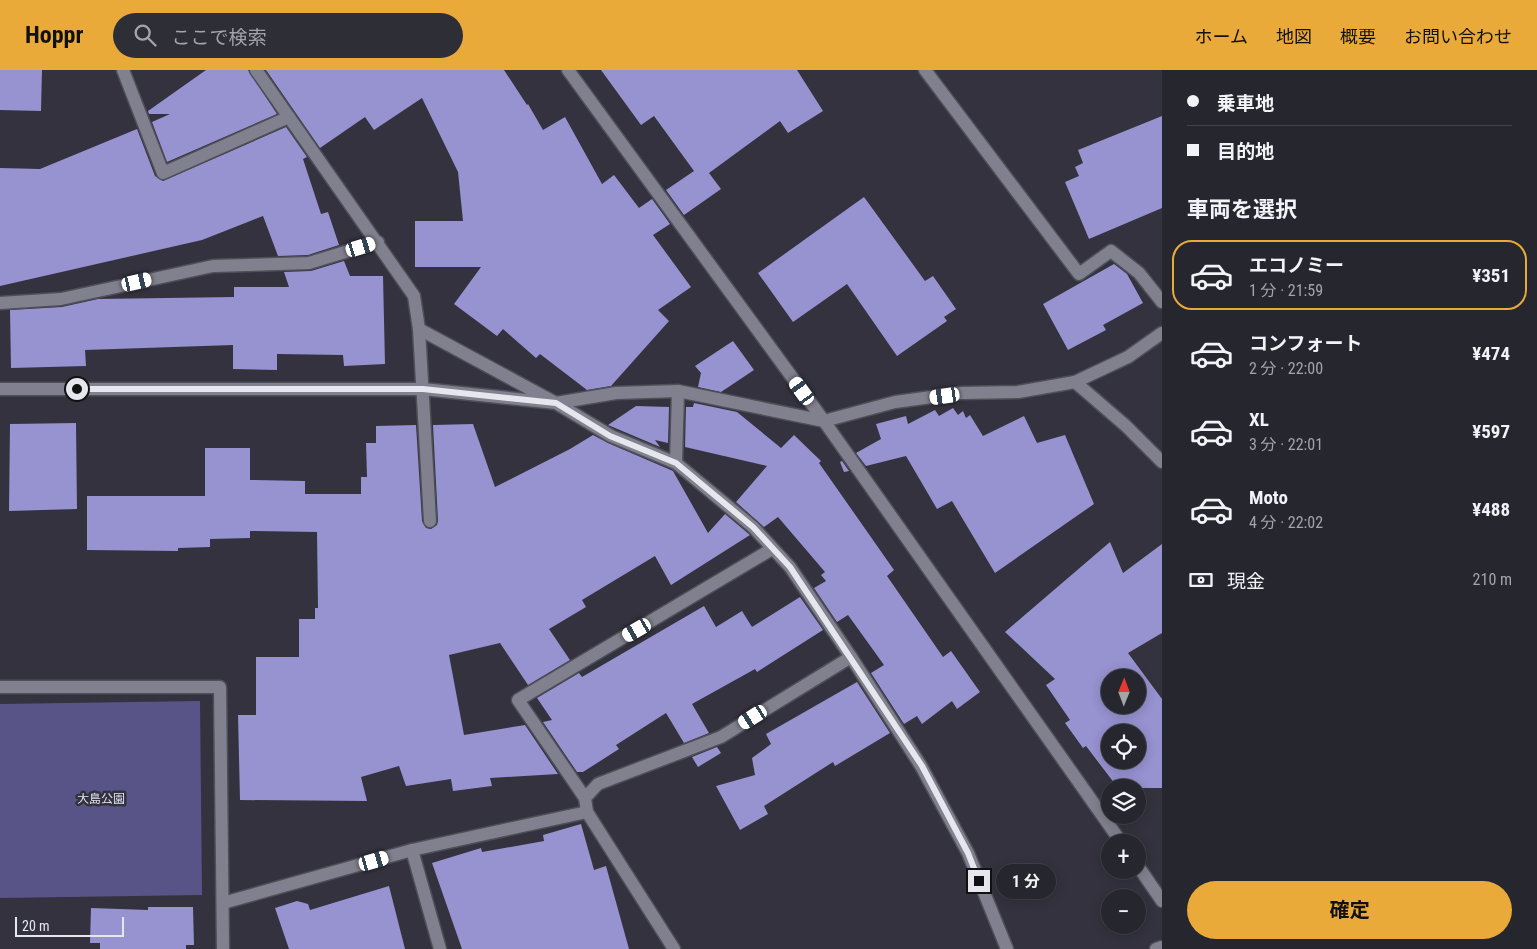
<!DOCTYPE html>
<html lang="ja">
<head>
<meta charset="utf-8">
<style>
  body { margin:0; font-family:"Roboto Condensed","Noto Sans JP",sans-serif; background:#2e2e36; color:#f1f3f6; height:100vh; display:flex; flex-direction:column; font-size:19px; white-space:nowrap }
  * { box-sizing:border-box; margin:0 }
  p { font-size:16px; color:#a4a5aa }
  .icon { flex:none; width:28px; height:28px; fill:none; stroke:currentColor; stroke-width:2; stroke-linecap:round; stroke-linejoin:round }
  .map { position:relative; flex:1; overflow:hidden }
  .drawer { display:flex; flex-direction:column; background:#26262e; width:375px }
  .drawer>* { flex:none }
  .banner { display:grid; align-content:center; height:110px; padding:0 25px; background:#26262e }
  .needle { width:32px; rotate:1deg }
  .tools { position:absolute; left:1101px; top:599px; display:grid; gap:10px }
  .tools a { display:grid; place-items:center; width:45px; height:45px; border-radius:50%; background:#26262e; box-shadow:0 2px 12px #0003,0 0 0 1px #42434a; font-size:25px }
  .scale { position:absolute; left:15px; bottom:12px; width:109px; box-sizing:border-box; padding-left:5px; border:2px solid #e6e6ee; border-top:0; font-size:14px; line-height:18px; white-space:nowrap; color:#e6e6ee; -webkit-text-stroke:4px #33323e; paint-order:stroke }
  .end { position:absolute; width:22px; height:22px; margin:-11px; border:6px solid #e6e6ee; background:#111; box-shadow:0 0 0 2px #111 }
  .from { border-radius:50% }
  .bubble { position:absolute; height:35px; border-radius:18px; background:#26262e; box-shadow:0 2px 12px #0003,0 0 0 1px #42434a; font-size:16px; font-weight:700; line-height:35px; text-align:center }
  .car { position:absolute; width:15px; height:30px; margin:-15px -8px; border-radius:6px; box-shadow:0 0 4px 1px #0007; background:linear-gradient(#fff 24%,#345 0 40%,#fff 0 76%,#345 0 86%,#fff 0) }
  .banner b { display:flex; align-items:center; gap:18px; height:48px; font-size:19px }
  .banner b+b { border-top:1px solid #42434a }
  .banner i { width:12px; height:12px; background:#f1f3f6 }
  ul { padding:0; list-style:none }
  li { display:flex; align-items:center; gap:15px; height:70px; margin:0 10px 8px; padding:0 15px; border:2px solid transparent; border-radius:20px }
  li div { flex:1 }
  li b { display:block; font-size:19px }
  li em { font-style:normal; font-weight:700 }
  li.selected { border-color:#eaaa39 }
  li>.icon { width:45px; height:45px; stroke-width:1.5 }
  h2 { padding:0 25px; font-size:22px; line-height:60px }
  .pay { display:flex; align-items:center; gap:12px; height:55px; padding:0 25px; font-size:19px }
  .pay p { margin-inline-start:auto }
  .action { display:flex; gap:10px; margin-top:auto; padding:10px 25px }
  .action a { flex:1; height:58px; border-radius:30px; background:#eaaa39; color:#111; font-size:20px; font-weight:700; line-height:58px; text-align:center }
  header { display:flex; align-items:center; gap:30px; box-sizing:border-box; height:70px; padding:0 25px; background:#eaaa39; color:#111 }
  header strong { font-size:24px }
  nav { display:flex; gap:28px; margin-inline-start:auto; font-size:18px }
  .search { width:350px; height:45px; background:#2e2e36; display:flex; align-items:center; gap:12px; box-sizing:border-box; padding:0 18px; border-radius:28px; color:#a4a5aa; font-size:19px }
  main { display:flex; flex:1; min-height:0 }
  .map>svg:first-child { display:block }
  .green { fill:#595487 }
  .building { fill:#9792d0; fill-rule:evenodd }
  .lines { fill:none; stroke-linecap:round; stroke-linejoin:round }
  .street-casing { stroke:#4f4f59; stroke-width:15 }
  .secondary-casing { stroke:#4f4f59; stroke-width:15 }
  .street { stroke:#81808e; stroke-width:12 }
  .secondary { stroke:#81808e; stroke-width:12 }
  .route { stroke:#e6e6ee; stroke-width:6 }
  .labels { text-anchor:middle; stroke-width:5; stroke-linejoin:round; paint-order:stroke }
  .park-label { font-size:12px; fill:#e2e2f3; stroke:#33323e }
</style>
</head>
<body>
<header>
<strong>Hoppr</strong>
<div class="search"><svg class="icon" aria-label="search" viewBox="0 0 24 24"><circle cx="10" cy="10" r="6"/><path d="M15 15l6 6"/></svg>ここで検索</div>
<nav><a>ホーム</a><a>地図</a><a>概要</a><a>お問い合わせ</a></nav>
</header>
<main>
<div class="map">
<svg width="1162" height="879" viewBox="0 0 1162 879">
  <rect width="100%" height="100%" fill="#33323e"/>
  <!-- green -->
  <path class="green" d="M200,631L202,825L0,828V634Z"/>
  <!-- building -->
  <g class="building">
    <path d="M0,0H42L41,41L0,40Z"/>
    <path d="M206,0H248L277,44L167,92L152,52L170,44H149L148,41Z"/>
    <path d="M266,0H504L527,35L528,34L543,60L565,47L602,114L614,105L639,138L652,129L670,154L653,165L691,217L658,240L669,251L611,316L587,320L540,284L536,288L503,259L497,266L454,234L481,197H415V151H463L458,102L422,28L374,60L365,47L320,78Z"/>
    <path d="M601,0H797L823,41L788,63L780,51L709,103L721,119L684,145L666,120L694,101L654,46L641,55Z"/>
    <path d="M1162,46V138L1089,169L1065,112L1079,106L1075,97L1083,93L1078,80Z"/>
    <path d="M286,57L307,87L303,89L321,144L328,142L339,175L308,185L278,186L263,146L202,170L0,216V98L40,99L137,59L155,106L163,111Z"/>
    <path d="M864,127L925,211L933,206L956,239L944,247L947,251L897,286L847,214L793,252L758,203Z"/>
    <path d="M344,191L350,206H383L385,294L344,296L343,285L277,284V300L233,299V275L85,280L86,296L11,298L10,240L62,237L98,229L234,227V217H289L284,202L311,201Z"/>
    <path d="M1114,194L1127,204L1143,233L1103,255L1106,260L1068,280L1043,234Z"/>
    <path d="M733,271L754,300L721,322L698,317L701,303L695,296Z"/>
    <path d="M694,333L737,342L781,378L794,365L821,391L819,393L894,500L887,506L943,587L951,581L980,622L957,639L952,631L922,654L917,646L904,654L871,603L884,595L848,545L837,552L814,518L826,511L821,505L825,502L778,447L764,457L736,432L767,396L685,377L686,337H693Z"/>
    <path d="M636,336L669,337L668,373L655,370L660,377L608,355Z"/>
    <path d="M953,338L958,345L963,341L966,348L970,345L983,366L1024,346L1037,373L1065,365L1094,434L995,503L952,431L937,439L906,386L866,396L856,383L881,369L876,354L906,346L908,354L935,340L939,346Z"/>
    <path d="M76,353L77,439L9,441L10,354Z"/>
    <path d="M473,354L495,417L570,379L593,365L608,373L673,401L708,463L725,444L750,465L671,515L655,486L582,530L586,537L549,559L570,590L528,615L500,573L449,585L464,665L525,655L558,704L490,708L492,716L453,721L451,709L406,716L399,696L361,707L367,731L240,730L238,645H256V587H299V549H315V538H318L317,462L250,461V468L210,469V477L178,478V481L87,480V426H205V378H250V410L305,411V424H361V407H367L366,373H376V356L416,355L422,451L426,458L431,459L437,455L438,451L433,355Z"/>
    <path d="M842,391L849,401L844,402L840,392Z"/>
    <path d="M1110,472L1123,503L1162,474V563L1128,583L1162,629V718H1118L1086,676L1083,678L1065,653L1070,650L1046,615L1055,609L1005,562ZM1110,608H1138V635H1110ZM1110,662H1138V690H1110Z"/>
    <path d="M800,527L823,560L757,602L755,599L692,634L709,663L684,673L666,643L616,675L619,679L583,702H577L543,652L552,650L537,628L579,603L582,607L704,536L716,557L742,541L752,557Z"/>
    <path d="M857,612L890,663L835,696L833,692L764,736L768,744L740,760L716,716L755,705L752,688L771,674L766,664Z"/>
    <path d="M717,677L721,683L698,697L692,687Z"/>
    <path d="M581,754L594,800L606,796L629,879H462L432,793L481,778L482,782L544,771L543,765Z"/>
    <path d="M389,816L405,879H289L275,838L297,831L308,834L310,840Z"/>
    <path d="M148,837H193L194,875H186V879H100V873H90L91,838L148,840Z"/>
  </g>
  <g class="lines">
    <!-- street casing -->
    <g class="street-casing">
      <g id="street">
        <path d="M123,0L163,103L289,47"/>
        <path d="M256,0L414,226L419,259L430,451"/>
        <path d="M925,0L1079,204L1111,181L1139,203L1162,232"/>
        <path d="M0,233L61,229L213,196L309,193L378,172"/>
        <path d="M419,259L556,333L616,323L678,321L824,351L895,332L961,323L1018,322L1075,312L1128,287L1162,263"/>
        <path d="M1075,312L1126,356L1162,392"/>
        <path d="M0,319H423L556,333L611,366L676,393L753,457L790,497L851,587L721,667L598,714L585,728L587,742L412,780L223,833"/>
        <path d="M676,393L678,321"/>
        <path d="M851,587L921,696L968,783L1007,879"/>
        <path d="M0,617H220L223,879"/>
        <path d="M585,728L518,630L772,479"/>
        <path d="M587,742L674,879"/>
        <path d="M412,780L440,879"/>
        <path d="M1156,879L1162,877"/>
      </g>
    </g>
    <!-- secondary casing -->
    <g class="secondary-casing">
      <g id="secondary">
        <path d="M568,0L824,351L1121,772"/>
        <path d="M1138,796L1162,831"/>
      </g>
    </g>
    <!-- street -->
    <use href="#street" class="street"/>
    <!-- secondary -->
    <use href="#secondary" class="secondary"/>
  </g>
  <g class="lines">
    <!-- route -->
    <path class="route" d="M77,319H423L556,333L610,366L676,393L753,457L790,497L922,696L968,783L979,811"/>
  </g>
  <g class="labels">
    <!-- park labels -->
    <g class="park-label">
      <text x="101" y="733">大島公園</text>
    </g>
  </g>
</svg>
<div class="tools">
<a><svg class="needle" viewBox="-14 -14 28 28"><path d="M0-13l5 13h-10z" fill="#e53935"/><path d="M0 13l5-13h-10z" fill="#a4a5aa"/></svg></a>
<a><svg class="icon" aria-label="locate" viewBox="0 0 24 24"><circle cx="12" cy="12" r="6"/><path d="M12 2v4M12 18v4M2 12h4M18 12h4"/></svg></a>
<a><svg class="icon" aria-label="layers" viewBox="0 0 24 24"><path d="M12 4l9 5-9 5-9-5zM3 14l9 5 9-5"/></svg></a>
<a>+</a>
<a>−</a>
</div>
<div class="scale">20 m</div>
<i class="end from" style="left:77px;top:319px"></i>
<i class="end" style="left:979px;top:811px"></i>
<div class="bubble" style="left:996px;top:794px;width:60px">1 分</div>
<i class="car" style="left:361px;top:177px;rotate:73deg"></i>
<i class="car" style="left:137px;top:212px;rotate:77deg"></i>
<i class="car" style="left:802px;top:321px;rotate:324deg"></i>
<i class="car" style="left:945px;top:326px;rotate:262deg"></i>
<i class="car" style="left:637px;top:560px;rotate:240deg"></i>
<i class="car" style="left:753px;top:647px;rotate:238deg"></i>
<i class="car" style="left:374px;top:791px;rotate:74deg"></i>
</div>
<section class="drawer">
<div class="banner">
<b><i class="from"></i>乗車地</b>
<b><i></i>目的地</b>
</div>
<h2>車両を選択</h2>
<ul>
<li class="selected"><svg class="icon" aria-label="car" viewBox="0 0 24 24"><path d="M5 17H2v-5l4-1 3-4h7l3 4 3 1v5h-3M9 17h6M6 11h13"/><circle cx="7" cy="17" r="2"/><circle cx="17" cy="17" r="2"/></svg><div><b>エコノミー</b><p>1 分 · 21:59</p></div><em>¥351</em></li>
<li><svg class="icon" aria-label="car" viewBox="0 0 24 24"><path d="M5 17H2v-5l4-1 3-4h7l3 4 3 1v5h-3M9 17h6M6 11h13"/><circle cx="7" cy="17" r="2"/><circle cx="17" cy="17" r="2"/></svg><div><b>コンフォート</b><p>2 分 · 22:00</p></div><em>¥474</em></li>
<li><svg class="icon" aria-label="car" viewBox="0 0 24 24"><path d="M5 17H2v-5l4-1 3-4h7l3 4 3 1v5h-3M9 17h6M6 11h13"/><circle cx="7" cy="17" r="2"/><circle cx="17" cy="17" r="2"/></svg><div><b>XL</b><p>3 分 · 22:01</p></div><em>¥597</em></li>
<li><svg class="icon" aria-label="car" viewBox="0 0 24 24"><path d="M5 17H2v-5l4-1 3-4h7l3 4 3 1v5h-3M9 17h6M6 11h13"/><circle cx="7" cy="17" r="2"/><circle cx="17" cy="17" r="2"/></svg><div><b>Moto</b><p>4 分 · 22:02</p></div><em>¥488</em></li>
</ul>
<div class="pay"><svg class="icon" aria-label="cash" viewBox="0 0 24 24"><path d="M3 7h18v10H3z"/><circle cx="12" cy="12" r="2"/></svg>現金<p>210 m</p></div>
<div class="action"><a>確定</a></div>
</section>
</main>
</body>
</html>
